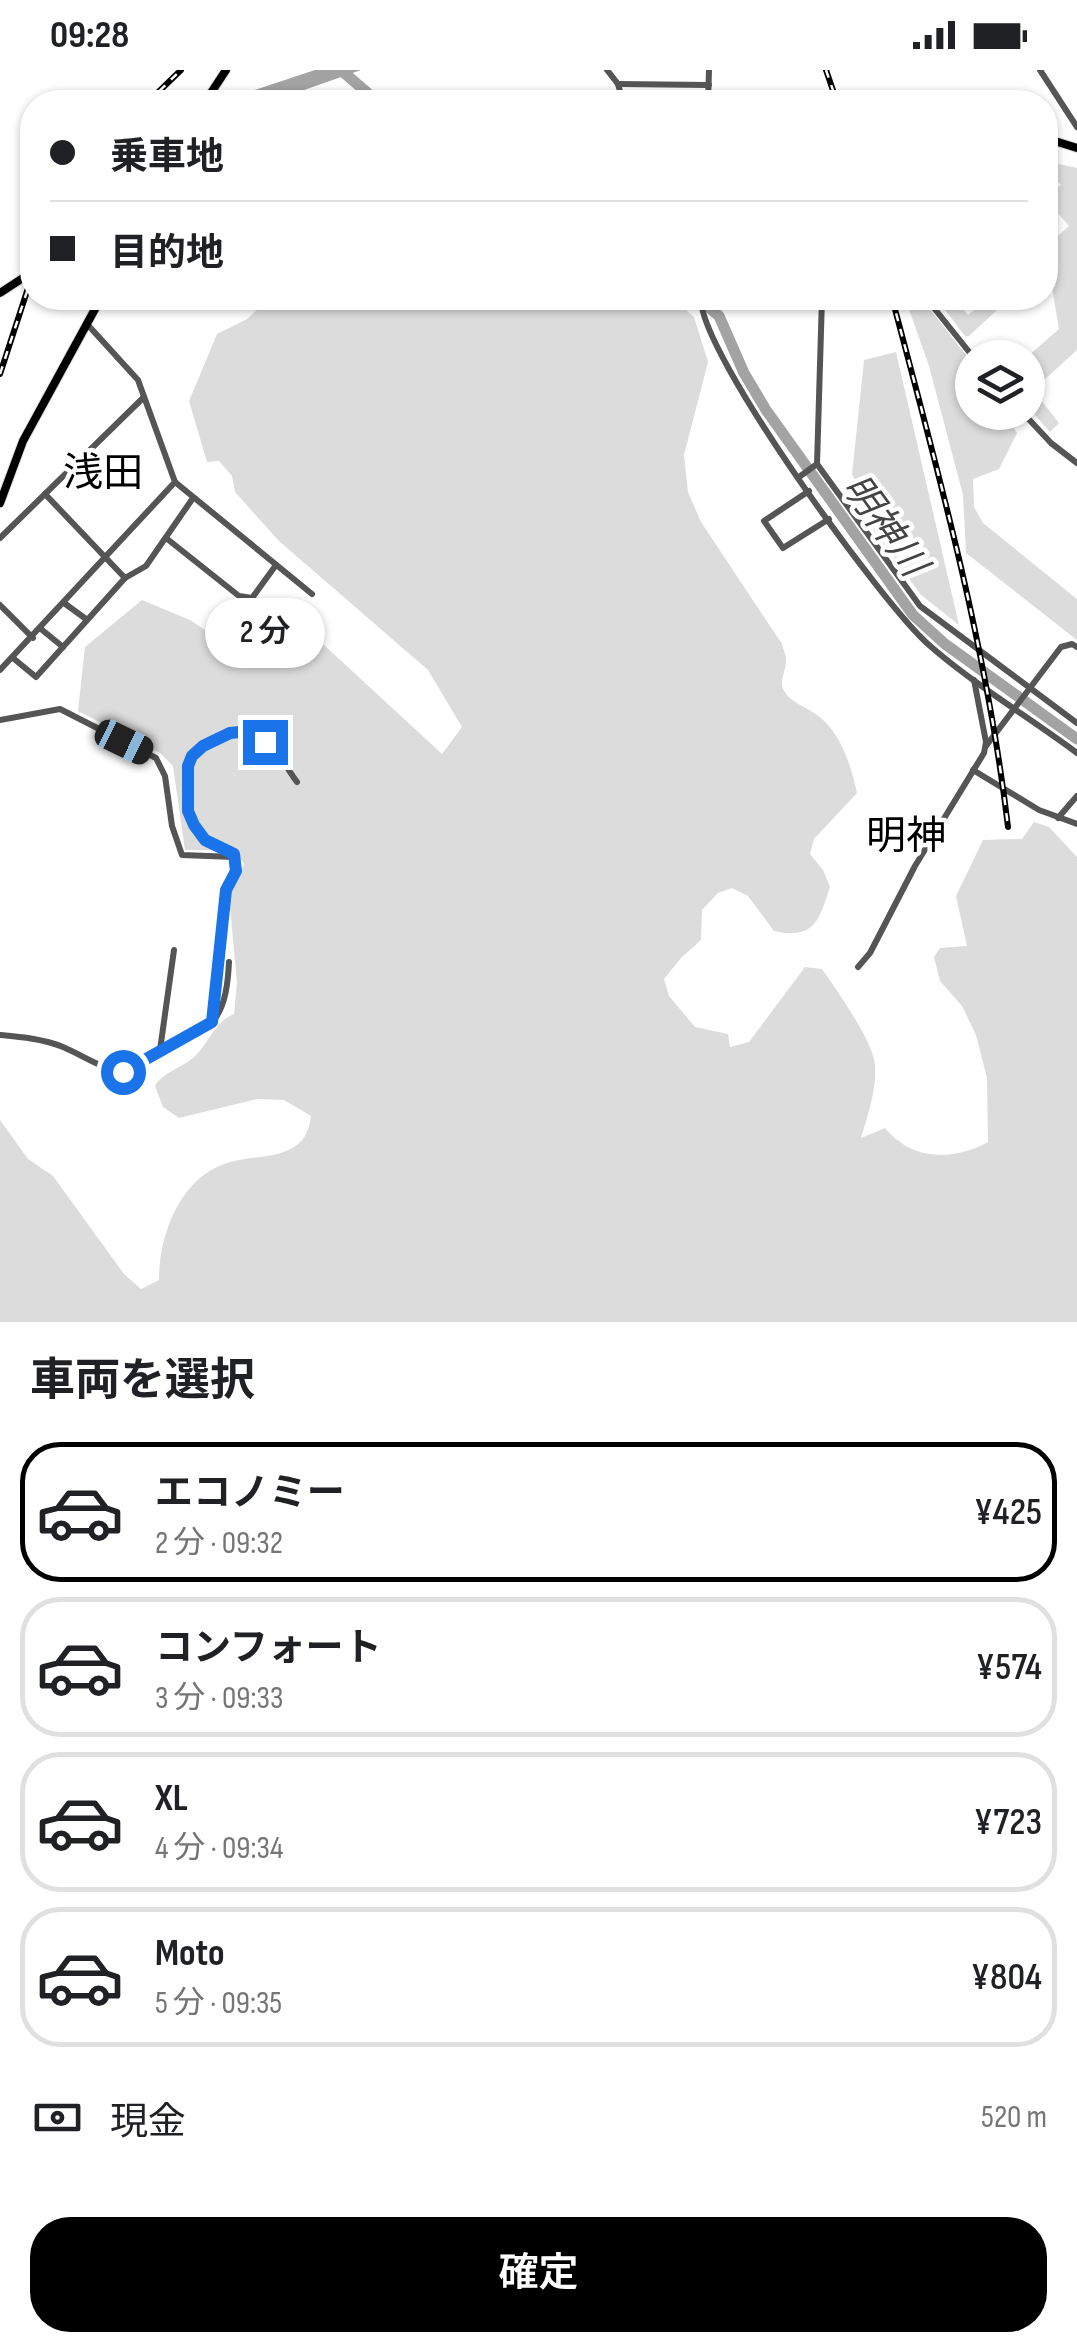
<!DOCTYPE html>
<html lang="ja">
<head>
<meta charset="utf-8">
<style>
  body { margin:0; font-family:"Sofia Sans Condensed","Noto Sans JP",sans-serif; background:#f6f6f6; color:#202124; height:100vh; display:flex; flex-direction:column; font-size:38px; white-space:nowrap }
  * { box-sizing:border-box; margin:0 }
  p { font-size:32px; color:#757577 }
  .icon { flex:none; width:55px; height:55px; fill:none; stroke:currentColor; stroke-width:2; stroke-linecap:round; stroke-linejoin:round }
  .map { position:relative; height:1252px; overflow:hidden }
  .sheet { display:flex; flex-direction:column; background:#fff; flex:1 }
  .sheet>* { flex:none }
  .top-card { position:absolute; left:20px; top:20px; width:1038px; height:220px; border-radius:40px; box-shadow:0 2px 8px #0004; display:grid; align-content:center; height:220px; padding:0 30px; background:#fff }
  .controls { position:absolute; left:955px; top:270px; display:grid; gap:20px }
  .controls a { display:grid; place-items:center; width:90px; height:90px; border-radius:50%; background:#fff; box-shadow:0 2px 8px #0004; font-size:50px }
  .end { position:absolute; width:45px; height:45px; margin:-22px; border:12px solid #1a73e8; background:#fff; box-shadow:0 0 0 5px #fff }
  .from { border-radius:50% }
  .bubble { position:absolute; height:70px; border-radius:35px; background:#fff; box-shadow:0 2px 8px #0004; font-size:32px; font-weight:600; line-height:70px; text-align:center }
  .car { position:absolute; width:30px; height:60px; margin:-30px -15px; border-radius:12px; box-shadow:0 0 8px 2px #0007; background:linear-gradient(#222 24%,#8ab4d8 0 40%,#222 0 76%,#8ab4d8 0 86%,#222 0) }
  .top-card b { display:flex; align-items:center; gap:35px; height:95px; font-size:38px }
  .top-card b+b { border-top:2px solid #e0e0e0 }
  .top-card i { width:25px; height:25px; background:#202124 }
  ul { padding:0; list-style:none }
  li { display:flex; align-items:center; gap:30px; height:140px; margin:0 20px 15px; padding:0 10px; border:5px solid #e0e0e0; border-radius:40px }
  li div { flex:1 }
  li b { display:block; font-size:38px }
  li em { font-style:normal; font-weight:600 }
  li.current { border-color:#000 }
  li>.icon { width:90px; height:90px; stroke-width:1.5 }
  h2 { padding:0 30px; font-size:45px; line-height:120px }
  .pay { display:flex; align-items:center; gap:25px; height:110px; padding:0 30px; font-size:38px }
  .pay p { margin-inline-start:auto }
  .action { display:flex; gap:20px; margin-top:auto; padding:20px 30px }
  .action a { flex:1; height:115px; border-radius:40px; background:#000; color:#fff; font-size:40px; font-weight:600; line-height:115px; text-align:center }
  .status { display:flex; justify-content:space-between; align-items:center; height:70px; padding:0 50px; background:#fff; direction:ltr }
  .status svg { height:28px; fill:currentColor }
  .map>svg:first-child { display:block }
  .green { fill:#dcdcdc }
  .water { fill:#a3a3a3 }
  .lines { fill:none; stroke-linecap:round; stroke-linejoin:round }
  .river { stroke:#a3a3a3; stroke-width:11 }
  .major-casing { stroke:#dbdbdb; stroke-width:10 }
  .minor { stroke:#555; stroke-width:6 }
  .major { stroke:#000; stroke-width:8 }
  .rail-casing { stroke:#000; stroke-width:6 }
  .rail { stroke:#fff; stroke-width:2.5; stroke-dasharray:8; stroke-linecap:butt }
  .major-bridge-casing { stroke:#dbdbdb; stroke-width:10; stroke-linecap:butt }
  .major-bridge { stroke:#000; stroke-width:8 }
  .route { stroke:#1a73e8; stroke-width:12 }
  .labels { text-anchor:middle; stroke-width:9; stroke-linejoin:round; paint-order:stroke }
  .water-label { font-size:38px; font-style:italic; fill:#444; stroke:#fff }
  .quarter-label { font-size:40px; fill:#000; stroke:#fff }
</style>
</head>
<body>
<div class="status"><b>09:28</b><svg viewBox="0 0 49 12"><path d="M0 12V9h3v3zM5 12V6h3v6zM10 12V3h3v9zM15 12V0h3v12zM26 1h20v11H26zM47 4h2v5h-2z"/></svg></div>
<div class="map">
<svg width="1077" height="1252" viewBox="0 0 1077 1252">
  <rect width="100%" height="100%" fill="#fff"/>
  <!-- green -->
  <g class="green">
    <path d="M1045,91L1077,98V280L1033,320L1059,353L1050,362L1028,337L1027,287L1059,259L1048,193L1045,194V178L1069,156L1045,128L1061,115L1045,98Z"/>
    <path d="M270,228H672L694,247L708,292L684,385L688,422L701,452L782,574C783,579 786,584 786,590C787,600 778,611 784,621C791,633 807,637 817,645C841,662 851,696 857,723L814,769L810,784L823,800L830,817C819,850 815,870 774,861L748,826L732,818L718,823L702,840L701,870L681,888L664,909L669,926L695,957L728,964L730,977L749,972L805,897L822,899C836,919 869,966 874,989C879,1013 868,1044 861,1068L885,1058C912,1091 953,1091 988,1072L987,1008L976,965L962,936L940,911L934,887L940,878L967,876L956,826L983,770L1022,769L1034,752L1049,757L1077,787V1252H0V1050L28,1089L53,1106L124,1204L141,1219L159,1210C159,1166 179,1110 224,1094C256,1082 306,1095 311,1046L284,1030L257,1029L179,1048L163,1037L155,1016C164,1001 183,998 195,986C210,972 214,952 234,944L237,912L229,827L244,794L235,780H185L173,696L160,683L78,641L85,577L142,530L190,550L214,566L241,537L296,556L324,575L442,684L462,657L428,600L279,471L235,422L232,406L219,391L207,392L189,331L217,264L247,249Z"/>
    <path d="M905,228H921L970,290L960,304L972,315V342L1017,343L1010,352L1017,363L999,399L973,409L974,437L983,453L1077,529V570L966,483L963,425L929,296Z"/>
    <path d="M936,228H954L968,245L989,228H1010L969,266H965Z"/>
    <path d="M896,282L959,555L921,525L873,459L878,444L852,405L864,290Z"/>
  </g>
  <!-- water -->
  <path class="water" d="M315,0H361L270,32H203L243,24Z"/>
  <g class="lines">
    <!-- river -->
    <g class="river">
      <path d="M341,0L378,32"/>
      <path d="M698,228L719,246L744,303L766,340L913,545L945,574L1077,669"/>
    </g>
    <!-- major casing -->
    <g class="major-casing">
      <g id="major">
        <path d="M205,32L226,0"/>
        <path d="M1045,68L1077,78"/>
        <path d="M0,433L23,371L101,228"/>
      </g>
    </g>
    <!-- minor -->
    <g class="minor">
      <path d="M607,0L618,14L623,32"/>
      <path d="M1040,0L1077,57"/>
      <path d="M618,14L709,15"/>
      <path d="M708,32L709,0"/>
      <path d="M701,228C698,281 883,535 929,575C972,613 1030,648 1077,683"/>
      <path d="M822,228L817,394L920,536L1077,653"/>
      <path d="M926,228L974,288"/>
      <path d="M1022,342L1051,373L1077,393"/>
      <path d="M799,407L817,394"/>
      <path d="M175,412L312,524"/>
      <path d="M809,421L764,451L783,478L829,449"/>
      <path d="M45,424L125,508"/>
      <path d="M0,468L144,327"/>
      <path d="M166,468L239,526L252,528L276,495"/>
      <path d="M64,533L86,549"/>
      <path d="M0,535L33,568"/>
      <path d="M41,559L63,577"/>
      <path d="M13,588L36,607L125,508L146,496L193,428"/>
      <path d="M0,600L175,412L138,310L87,254"/>
      <path d="M0,650L60,639L156,688L165,706L172,756L182,785L234,787"/>
      <path d="M986,676L1061,577L1072,574L1077,577"/>
      <path d="M973,700L1039,740L1077,754"/>
      <path d="M1058,748L1077,726"/>
      <path d="M858,897L870,883L915,796L984,683L986,672L974,610"/>
      <path d="M213,951C226,936 228,911 229,892"/>
      <path d="M0,965C21,967 43,969 63,977C84,986 100,998 123,1002L213,952L226,820L235,801L234,784C224,780 213,777 205,770C188,755 179,708 191,688C207,662 244,656 268,674C280,684 288,700 297,712"/>
      <path d="M160,980L174,880"/>
    </g>
    <!-- major -->
    <use href="#major" class="major"/>
    <!-- rail casing -->
    <g class="rail-casing">
      <g id="rail">
        <path d="M826,0L837,32"/>
        <path d="M148,32L181,0"/>
        <path d="M892,228C938,401 987,578 1008,757"/>
        <path d="M0,304L32,206"/>
      </g>
    </g>
    <!-- rail -->
    <use href="#rail" class="rail"/>
    <!-- major-bridge casing -->
    <g class="major-bridge-casing">
      <path id="major-bridge" d="M0,223L32,202"/>
    </g>
    <!-- major-bridge -->
    <use href="#major-bridge" class="major-bridge"/>
  </g>
  <g class="lines">
    <!-- route -->
    <path class="route" d="M123,1002L212,952L226,820L236,801L234,784L205,770L194,755L188,741V696L192,686L203,676L230,663L240,662L265,672"/>
  </g>
  <g class="labels">
    <!-- water labels -->
    <g class="water-label">
      <text transform="translate(885 455) rotate(54)" y="13">明神川</text>
    </g>
    <!-- quarter labels -->
    <g class="quarter-label">
      <text x="103" y="416">浅田</text>
      <text x="906" y="779">明神</text>
    </g>
  </g>
</svg>
<div class="controls">
<a><svg class="icon" aria-label="layers" viewBox="0 0 24 24"><path d="M12 4l9 5-9 5-9-5zM3 14l9 5 9-5"/></svg></a>
</div>
<i class="end from" style="left:123px;top:1002px"></i>
<i class="end" style="left:265px;top:672px"></i>
<div class="bubble" style="left:205px;top:528px;width:120px">2 分</div>
<i class="car" style="left:124px;top:672px;rotate:116deg"></i>
<div class="top-card">
<b><i class="from"></i>乗車地</b>
<b><i></i>目的地</b>
</div>
</div>
<section class="sheet">
<h2>車両を選択</h2>
<ul>
<li class="current"><svg class="icon" aria-label="car" viewBox="0 0 24 24"><path d="M5 17H2v-5l4-1 3-4h7l3 4 3 1v5h-3M9 17h6M6 11h13"/><circle cx="7" cy="17" r="2"/><circle cx="17" cy="17" r="2"/></svg><div><b>エコノミー</b><p>2 分 · 09:32</p></div><em>¥425</em></li>
<li><svg class="icon" aria-label="car" viewBox="0 0 24 24"><path d="M5 17H2v-5l4-1 3-4h7l3 4 3 1v5h-3M9 17h6M6 11h13"/><circle cx="7" cy="17" r="2"/><circle cx="17" cy="17" r="2"/></svg><div><b>コンフォート</b><p>3 分 · 09:33</p></div><em>¥574</em></li>
<li><svg class="icon" aria-label="car" viewBox="0 0 24 24"><path d="M5 17H2v-5l4-1 3-4h7l3 4 3 1v5h-3M9 17h6M6 11h13"/><circle cx="7" cy="17" r="2"/><circle cx="17" cy="17" r="2"/></svg><div><b>XL</b><p>4 分 · 09:34</p></div><em>¥723</em></li>
<li><svg class="icon" aria-label="car" viewBox="0 0 24 24"><path d="M5 17H2v-5l4-1 3-4h7l3 4 3 1v5h-3M9 17h6M6 11h13"/><circle cx="7" cy="17" r="2"/><circle cx="17" cy="17" r="2"/></svg><div><b>Moto</b><p>5 分 · 09:35</p></div><em>¥804</em></li>
</ul>
<div class="pay"><svg class="icon" aria-label="cash" viewBox="0 0 24 24"><path d="M3 7h18v10H3z"/><circle cx="12" cy="12" r="2"/></svg>現金<p>520 m</p></div>
<div class="action"><a>確定</a></div>
</section>
</body>
</html>
